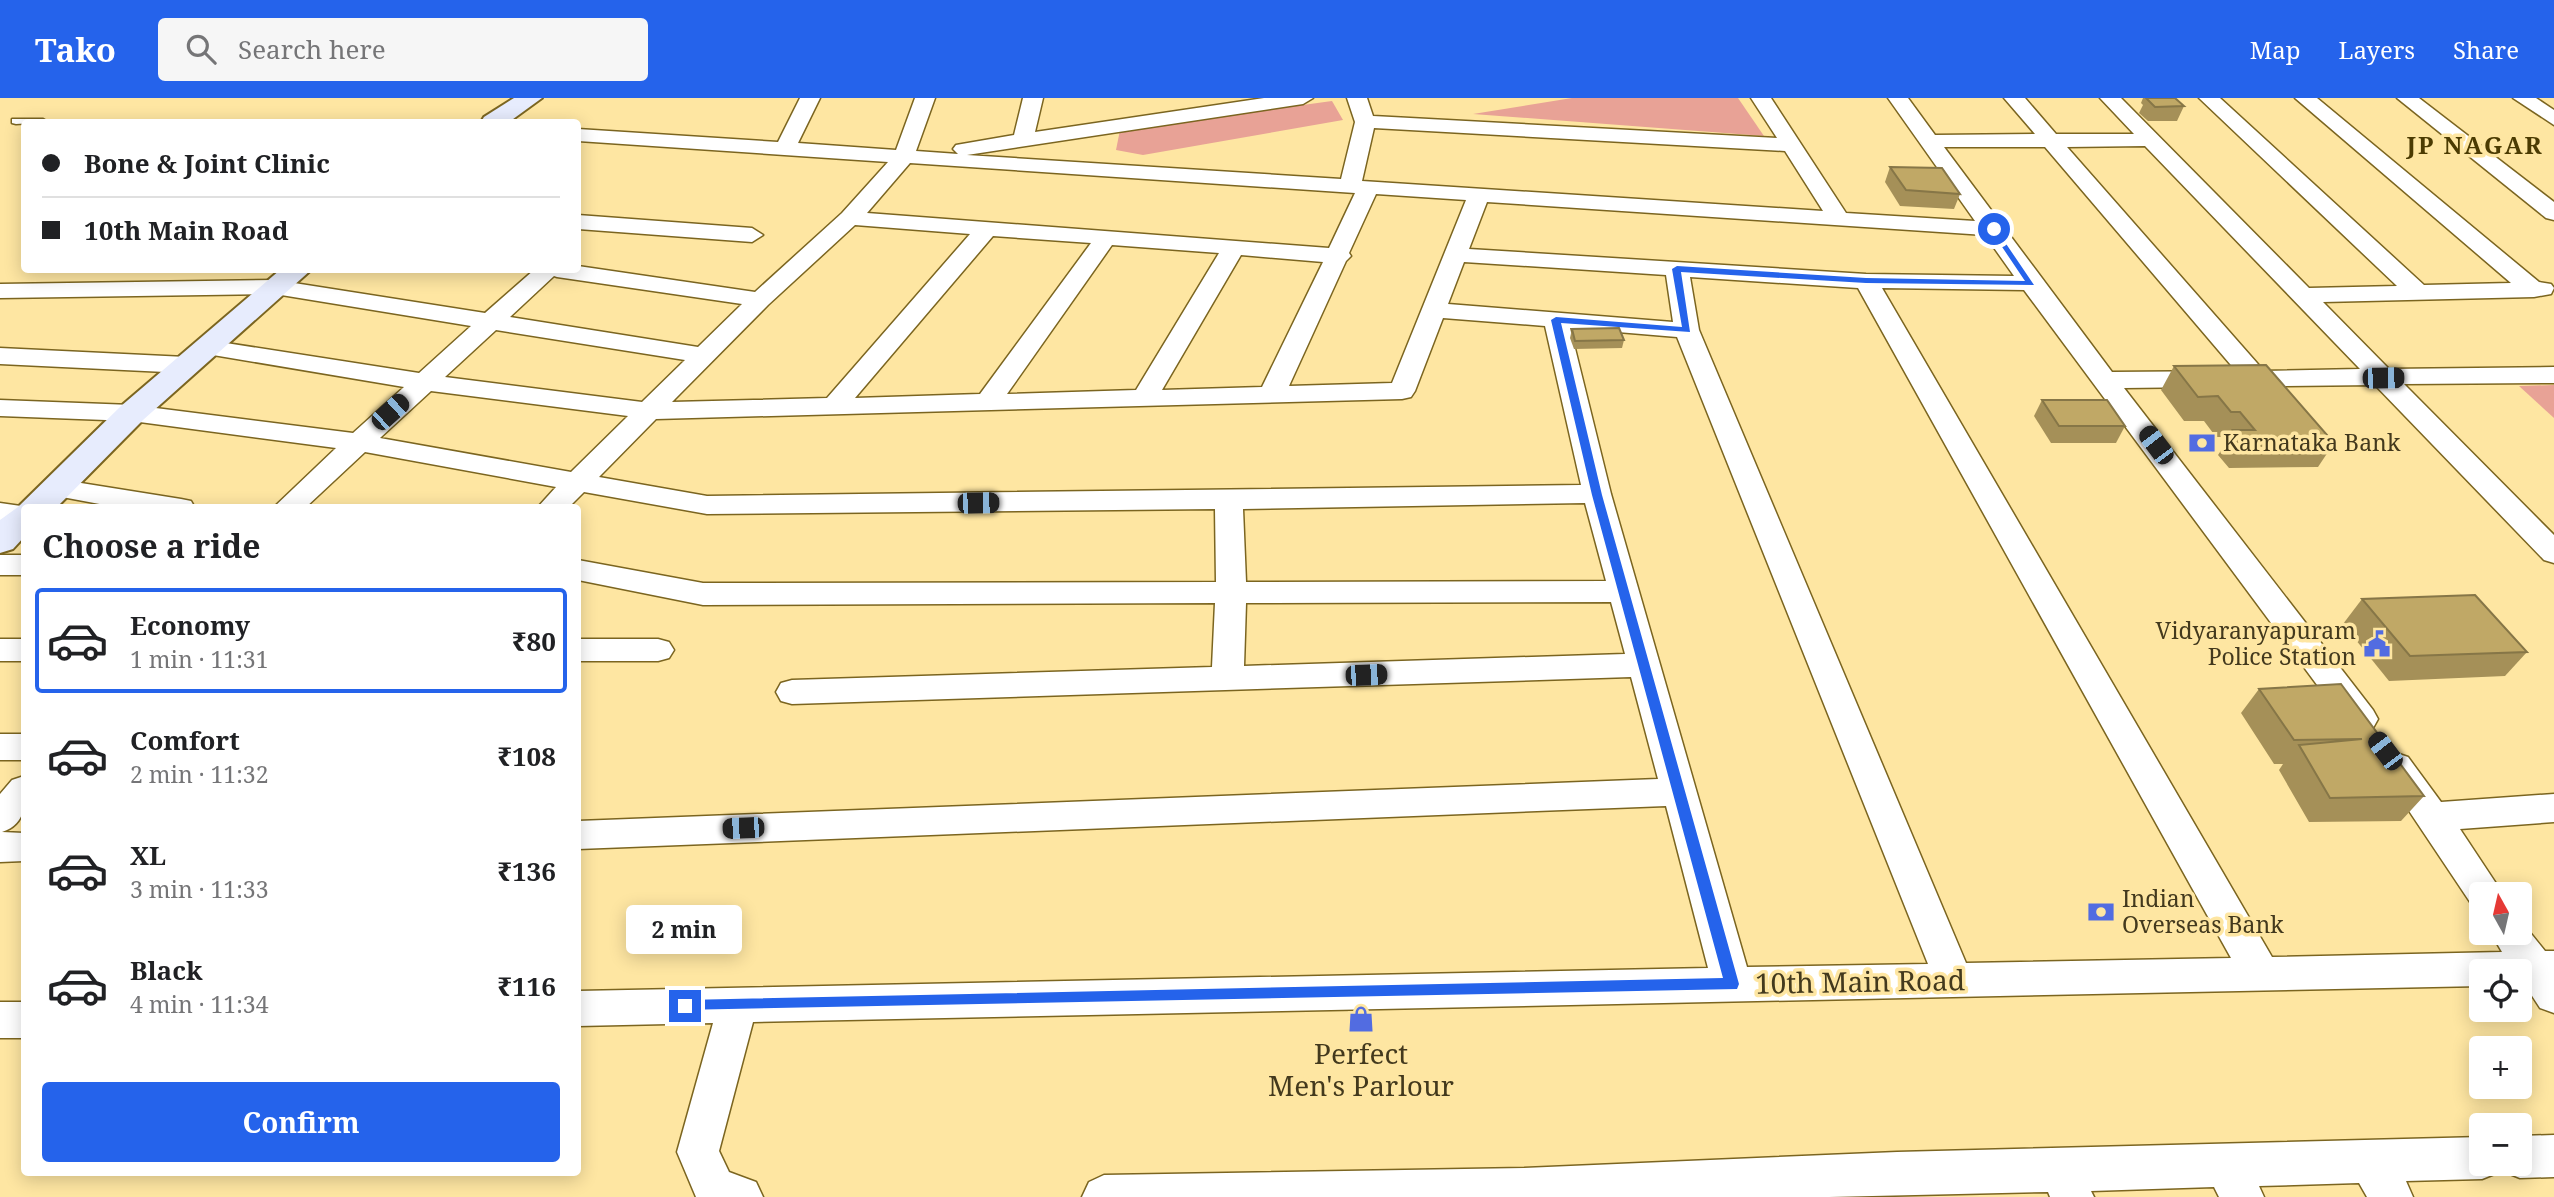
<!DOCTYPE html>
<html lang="en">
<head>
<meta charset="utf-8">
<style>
  body { margin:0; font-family:"Noto Serif",serif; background:#f6f6f6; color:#202124; height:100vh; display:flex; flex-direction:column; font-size:26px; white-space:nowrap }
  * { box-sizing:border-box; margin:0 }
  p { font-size:23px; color:#757577 }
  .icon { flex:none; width:38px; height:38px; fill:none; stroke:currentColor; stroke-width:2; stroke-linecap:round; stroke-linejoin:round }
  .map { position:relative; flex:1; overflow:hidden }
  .details { position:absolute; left:21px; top:406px; width:560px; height:672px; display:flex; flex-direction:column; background:#fff; border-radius:7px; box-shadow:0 4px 18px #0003 }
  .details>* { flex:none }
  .top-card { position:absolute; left:21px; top:21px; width:560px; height:154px; border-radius:7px; box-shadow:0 4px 18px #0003; display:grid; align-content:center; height:154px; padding:0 21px; background:#fff }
  .needle { width:46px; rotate:352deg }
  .buttons { position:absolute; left:2469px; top:784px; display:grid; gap:14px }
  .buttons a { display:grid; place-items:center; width:63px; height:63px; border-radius:7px; background:#fff; box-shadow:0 4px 18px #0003; font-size:35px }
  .end { position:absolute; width:32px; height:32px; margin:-16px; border:9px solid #2563eb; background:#fff; box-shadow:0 0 0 4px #fff }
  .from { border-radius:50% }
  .bubble { position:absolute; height:49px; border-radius:7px; background:#fff; box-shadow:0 4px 18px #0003; font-size:23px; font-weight:700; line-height:49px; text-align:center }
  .car { position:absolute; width:21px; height:42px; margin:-21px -10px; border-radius:9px; box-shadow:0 0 5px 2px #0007; background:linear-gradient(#222 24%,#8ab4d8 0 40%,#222 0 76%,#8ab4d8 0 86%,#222 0) }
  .top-card b { display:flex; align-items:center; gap:24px; height:66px; font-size:26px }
  .top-card b+b { border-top:2px solid #e0e0e0 }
  .top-card i { width:18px; height:18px; background:#202124 }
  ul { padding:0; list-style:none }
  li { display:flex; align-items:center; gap:21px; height:105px; margin:0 14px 10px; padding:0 7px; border:4px solid transparent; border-radius:7px }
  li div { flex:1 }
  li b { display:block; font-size:26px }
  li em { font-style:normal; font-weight:700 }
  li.current { border-color:#2563eb }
  li>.icon { width:63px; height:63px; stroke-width:1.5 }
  h2 { padding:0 21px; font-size:32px; line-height:84px }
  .button { display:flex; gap:14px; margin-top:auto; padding:14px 21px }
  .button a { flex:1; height:80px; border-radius:7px; background:#2563eb; color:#fff; font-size:28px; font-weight:700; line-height:80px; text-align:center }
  header { display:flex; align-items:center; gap:42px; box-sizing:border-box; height:98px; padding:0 35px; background:#2563eb; color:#fff }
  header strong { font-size:33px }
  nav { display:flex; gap:38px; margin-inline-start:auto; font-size:24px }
  .search { width:490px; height:63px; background:#f6f6f6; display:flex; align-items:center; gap:18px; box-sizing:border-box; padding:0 24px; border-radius:7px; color:#757577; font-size:26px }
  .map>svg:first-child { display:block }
  .green { fill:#e8a296 }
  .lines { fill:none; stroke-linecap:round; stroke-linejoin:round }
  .lane-casing { stroke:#7b6520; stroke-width:3 }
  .street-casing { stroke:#7b6520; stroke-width:3 }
  .secondary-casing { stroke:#7b6520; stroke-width:4 }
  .lane { fill:#fff; fill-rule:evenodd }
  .street { fill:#fff; fill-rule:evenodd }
  .secondary { fill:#e7ecfd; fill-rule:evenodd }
  .wall { fill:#a59058 }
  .building { fill:#c0a866; stroke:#867647; stroke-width:2 }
  .route { fill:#2563eb }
  .labels { text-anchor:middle; stroke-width:7; stroke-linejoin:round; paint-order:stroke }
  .poi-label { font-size:23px; fill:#43391d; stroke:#fee6a2; text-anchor:start }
  .far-district-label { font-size:24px; font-weight:bold; letter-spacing:2px; fill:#4b3b02; stroke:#fee6a2 }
  .near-street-label { font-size:28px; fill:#43391d; stroke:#fee6a2 }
  .near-poi-label { font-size:28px; fill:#43391d; stroke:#fee6a2 }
</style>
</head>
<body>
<header>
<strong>Tako</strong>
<div class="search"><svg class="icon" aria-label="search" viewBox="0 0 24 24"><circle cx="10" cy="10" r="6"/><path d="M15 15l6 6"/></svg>Search here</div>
<nav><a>Map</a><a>Layers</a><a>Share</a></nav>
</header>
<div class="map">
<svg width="2554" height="1099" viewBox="0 0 2554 1099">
  <rect width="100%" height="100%" fill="#fee6a2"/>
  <!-- green -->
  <g class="green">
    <path d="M1572,0H1738L1764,38L1473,16Z"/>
    <path d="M1332,3L1343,22L1143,57L1116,52L1120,32Z"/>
    <path d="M2554,287V320L2519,288Z"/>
  </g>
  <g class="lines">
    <!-- lane casing -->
    <g class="lane-casing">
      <path id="lane" d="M12,21H43L48,24L16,26L12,25Z"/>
    </g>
    <!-- street casing -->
    <g class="street-casing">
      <g id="street">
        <path d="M800,0H820L798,45L896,52L915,0H935L916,53L958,56L953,51L956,47L1014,37L1023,0H1043L1035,34L1264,0H1313L1303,6L967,57L1341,81L1355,24L1347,0H1367L1373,18L1777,40L1751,0H1771L1846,115L1975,123L1888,0H1908L1935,37L2035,36L2004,0H2025L2056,36H2134L2100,0H2121L2309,190L2397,188L2199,0H2220L2424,187L2511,185L2295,0H2317L2539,184L2551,186L2554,190L2551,196L2534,199L2323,204L2389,271L2554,269V285L2404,286L2554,437V465L2544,462L2375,287L2124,290L2373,612L2378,621L2373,630L2361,633L2349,630L2024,192L1882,190L2272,859L2502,854L2491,835H2520V822L2545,853H2554V915L2540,910L2525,887L2520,888V873H2482V888L753,924L719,1053L729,1074L756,1084L763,1099H696L677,1054L713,925L578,928V893L1708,870L1666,708L578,751V723L1658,681L1631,579L792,606L781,603L776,594L781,585L792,582L1212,569L1215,505L703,507L578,482V462L703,485L1216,484L1215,411L707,416L584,394L568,410H537L556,389L365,354L305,410H273L336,350L132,323L0,318V302L132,307L353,335L404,289L207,256L198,254L195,249L198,244L207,242L419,275L471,228L275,196L0,200V186L275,182L485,215L534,172H578V168L755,194L842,115L888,64L578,43V31L778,44ZM1374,30L1785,53L1823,113L1362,83ZM2145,48L2360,271L2264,273L2067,49ZM1944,49H2045L2236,273L2112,274ZM910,65L1355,95L1329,150L867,115ZM1376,96L1466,102L1392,285L1289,288L1346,163L1351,158L1349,155ZM1487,104L1985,137L2014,178L1866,176L1469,151ZM855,127L970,136L827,300L672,304L768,207ZM993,138L1091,145L980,296L855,300ZM1112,147L1219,155L1136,292L1007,296ZM1241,157L1323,164L1262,289L1162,292ZM1464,164L1666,177L1673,224L1448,206ZM554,178L557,179L742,206L698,249L510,219ZM1690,179L1858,190L2231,860L1966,865L1699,232ZM1443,220L1545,228L1581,387L707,398L599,379L656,321L1402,301L1411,299L1415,293ZM1570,230L1677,239L1928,866L1747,869L1611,396ZM496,232L685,262L642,304L445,279ZM431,293L628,318L571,374L380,340ZM1585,405L1606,483L1246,484L1243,411ZM1611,504L1625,556L1244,568L1246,505Z"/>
        <path d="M2397,0H2419L2554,104V122L2546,120Z"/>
        <path d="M2513,0H2536L2554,12V27Z"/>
        <path d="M578,117L752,130L763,137L752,144L578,131Z"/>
        <path d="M0,250L186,259L195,262L199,267L195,272L186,275L0,266Z"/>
        <path d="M56,381L181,401L191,403L195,410H121L46,396L42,390L46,384Z"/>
        <path d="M0,405L35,410H24V424L0,423Z"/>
        <rect x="0" y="457" width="24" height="20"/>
        <rect x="0" y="541" width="24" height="22"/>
        <path d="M578,541H658L669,544L674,552L669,560L658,563H578Z"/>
        <rect x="0" y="636" width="24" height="26"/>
        <path d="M2396,655L2408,659L2441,704L2554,696V724L2460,731L2503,796H2482V810L2472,807L2379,668L2384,659Z"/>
        <path d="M24,678C26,701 28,726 2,734L24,735V763L0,764V696L12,682Z"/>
        <rect x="0" y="904" width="24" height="36"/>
        <path d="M2554,1037V1079L2520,1080L2505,1074L2502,1066H2520V1038Z"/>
        <path d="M2482,1039V1066H2501L2497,1075L2482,1081L2406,1083L2413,1099H2367L2359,1085L2259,1088L2264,1099H2219L2214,1089L2091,1093L2094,1099H2050L2048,1094L1829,1099H1082L1089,1084L1104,1077L1524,1070L1897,1054Z"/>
      </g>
    </g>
    <!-- secondary casing -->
    <g class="secondary-casing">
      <g id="secondary">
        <path d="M514,0H542L509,24H481L484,19Z"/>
        <path d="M280,172H311L143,322L56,410H24V439L13,451L0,455V422L18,409L121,308Z"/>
      </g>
    </g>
    <!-- lane -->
    <use href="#lane" class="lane"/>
    <!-- street -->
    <use href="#street" class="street"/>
    <!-- secondary -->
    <use href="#secondary" class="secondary"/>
  </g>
  <!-- wall -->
  <g class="wall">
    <path d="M2143,0H2175L2184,8L2177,23H2148L2139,15L2143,7L2141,5Z"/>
    <path d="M1890,69L1960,96L1954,111L1900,108L1885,84Z"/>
    <path d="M1572,231L1624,242L1622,250L1574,251L1570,240Z"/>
    <path d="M2174,268L2334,345L2318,369L2229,370L2218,357L2228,342L2225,339H2216L2204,323H2184L2161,292Z"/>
    <path d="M2042,302L2125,328L2116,345H2051L2034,318Z"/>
    <path d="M2362,501L2527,554L2505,578L2389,583L2343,526Z"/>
    <path d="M2341,586L2424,698L2401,723L2309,724L2279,672L2283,666H2274L2241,615L2259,591Z"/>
  </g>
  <!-- building -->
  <g class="building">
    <path d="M2146,0H2175L2184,8L2155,9Z"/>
    <path d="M1890,69L1942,70L1960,96L1906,92Z"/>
    <path d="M1619,230L1624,242L1575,243L1572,231Z"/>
    <path d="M2266,267L2334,345L2244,346L2233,332H2255L2240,314H2231L2218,298L2198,299L2174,268Z"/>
    <path d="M2042,302H2107L2125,328H2059Z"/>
    <path d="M2475,497L2527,554L2410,558L2362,501Z"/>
    <path d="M2341,586L2424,698L2330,700L2299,647L2362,641L2294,642L2259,591Z"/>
  </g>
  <!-- route -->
  <path class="route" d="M1994,128L2034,187L1866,185L1681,174L1690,234L1561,225L1602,397L1739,886L1737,891L680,912L678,908L685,902L1723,880L1592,397L1551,222L1556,219L1682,229L1672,171L1677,168L1866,180L2025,183L1990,131Z"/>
  <!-- icons -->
  <defs>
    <g id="bank-bare" transform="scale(2.1)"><path d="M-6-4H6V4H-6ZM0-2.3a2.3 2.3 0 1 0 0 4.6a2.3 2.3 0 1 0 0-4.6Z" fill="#526ce1" stroke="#fee6a2" stroke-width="2.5" paint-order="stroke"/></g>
    <g id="civic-bare" transform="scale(2.1)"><path d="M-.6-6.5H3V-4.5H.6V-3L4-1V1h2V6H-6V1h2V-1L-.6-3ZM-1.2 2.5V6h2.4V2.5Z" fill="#526ce1" stroke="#fee6a2" stroke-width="2.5" paint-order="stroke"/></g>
    <g id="shop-bare" transform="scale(2.1)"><path d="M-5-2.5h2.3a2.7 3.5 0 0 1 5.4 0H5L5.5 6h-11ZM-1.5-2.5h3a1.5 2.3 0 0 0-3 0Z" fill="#526ce1" stroke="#fee6a2" stroke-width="2.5" paint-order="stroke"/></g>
  </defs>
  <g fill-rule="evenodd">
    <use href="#bank-bare" x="2202" y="345"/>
    <use href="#civic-bare" x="2377" y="546"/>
    <use href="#bank-bare" x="2101" y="814"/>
    <use href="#shop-bare" x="1361" y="921"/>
  </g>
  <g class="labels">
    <!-- poi labels -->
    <g class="poi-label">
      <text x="2223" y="353">Karnataka Bank</text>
      <text x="2356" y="541" text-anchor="end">Vidyaranyapuram<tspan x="2356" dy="26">Police Station</tspan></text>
      <text x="2122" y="809">Indian<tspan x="2122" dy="26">Overseas Bank</tspan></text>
    </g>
    <!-- far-district labels -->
    <g class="far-district-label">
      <text x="2475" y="56">JP NAGAR</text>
    </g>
    <!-- near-street labels -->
    <g class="near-street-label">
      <text transform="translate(1860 884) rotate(-1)" y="10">10th Main Road</text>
    </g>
    <!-- near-poi labels -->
    <g class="near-poi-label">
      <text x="1361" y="966">Perfect<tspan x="1361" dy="32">Men's Parlour</tspan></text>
    </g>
  </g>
</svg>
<div class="buttons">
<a><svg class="needle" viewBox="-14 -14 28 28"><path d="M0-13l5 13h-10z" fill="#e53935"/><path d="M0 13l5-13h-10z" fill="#757577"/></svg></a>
<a><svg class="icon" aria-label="locate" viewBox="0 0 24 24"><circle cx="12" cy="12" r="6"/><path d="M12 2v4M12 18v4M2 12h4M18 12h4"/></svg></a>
<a>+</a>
<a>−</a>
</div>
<i class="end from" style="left:1994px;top:131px"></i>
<i class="end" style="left:685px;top:908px"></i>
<div class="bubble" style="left:626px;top:807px;width:116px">2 min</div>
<i class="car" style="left:2383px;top:280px;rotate:89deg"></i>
<i class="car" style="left:390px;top:314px;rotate:48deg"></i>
<i class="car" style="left:2156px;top:347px;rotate:323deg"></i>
<i class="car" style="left:978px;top:405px;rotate:89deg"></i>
<i class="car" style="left:1366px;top:577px;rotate:88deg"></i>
<i class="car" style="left:2385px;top:653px;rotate:323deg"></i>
<i class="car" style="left:743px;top:730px;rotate:268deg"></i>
<div class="top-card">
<b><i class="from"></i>Bone &amp; Joint Clinic</b>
<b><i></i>10th Main Road</b>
</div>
<section class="details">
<h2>Choose a ride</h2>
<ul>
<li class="current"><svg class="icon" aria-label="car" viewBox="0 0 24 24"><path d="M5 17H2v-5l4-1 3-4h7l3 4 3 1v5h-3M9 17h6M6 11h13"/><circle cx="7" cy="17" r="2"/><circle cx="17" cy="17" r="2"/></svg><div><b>Economy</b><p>1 min · 11:31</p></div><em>₹80</em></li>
<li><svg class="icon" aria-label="car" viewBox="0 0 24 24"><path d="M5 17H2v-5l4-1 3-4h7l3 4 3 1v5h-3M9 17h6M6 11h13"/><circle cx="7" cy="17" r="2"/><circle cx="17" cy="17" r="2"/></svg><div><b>Comfort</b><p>2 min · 11:32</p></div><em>₹108</em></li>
<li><svg class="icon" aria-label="car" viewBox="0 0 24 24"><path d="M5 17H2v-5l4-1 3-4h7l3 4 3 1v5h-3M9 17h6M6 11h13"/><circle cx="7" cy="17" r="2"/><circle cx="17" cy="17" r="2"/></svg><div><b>XL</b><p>3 min · 11:33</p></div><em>₹136</em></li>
<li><svg class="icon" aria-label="car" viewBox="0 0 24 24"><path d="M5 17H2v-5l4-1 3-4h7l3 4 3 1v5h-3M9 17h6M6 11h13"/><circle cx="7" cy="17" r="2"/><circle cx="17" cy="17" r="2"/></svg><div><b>Black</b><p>4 min · 11:34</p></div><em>₹116</em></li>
</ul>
<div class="button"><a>Confirm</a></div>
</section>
</div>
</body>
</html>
